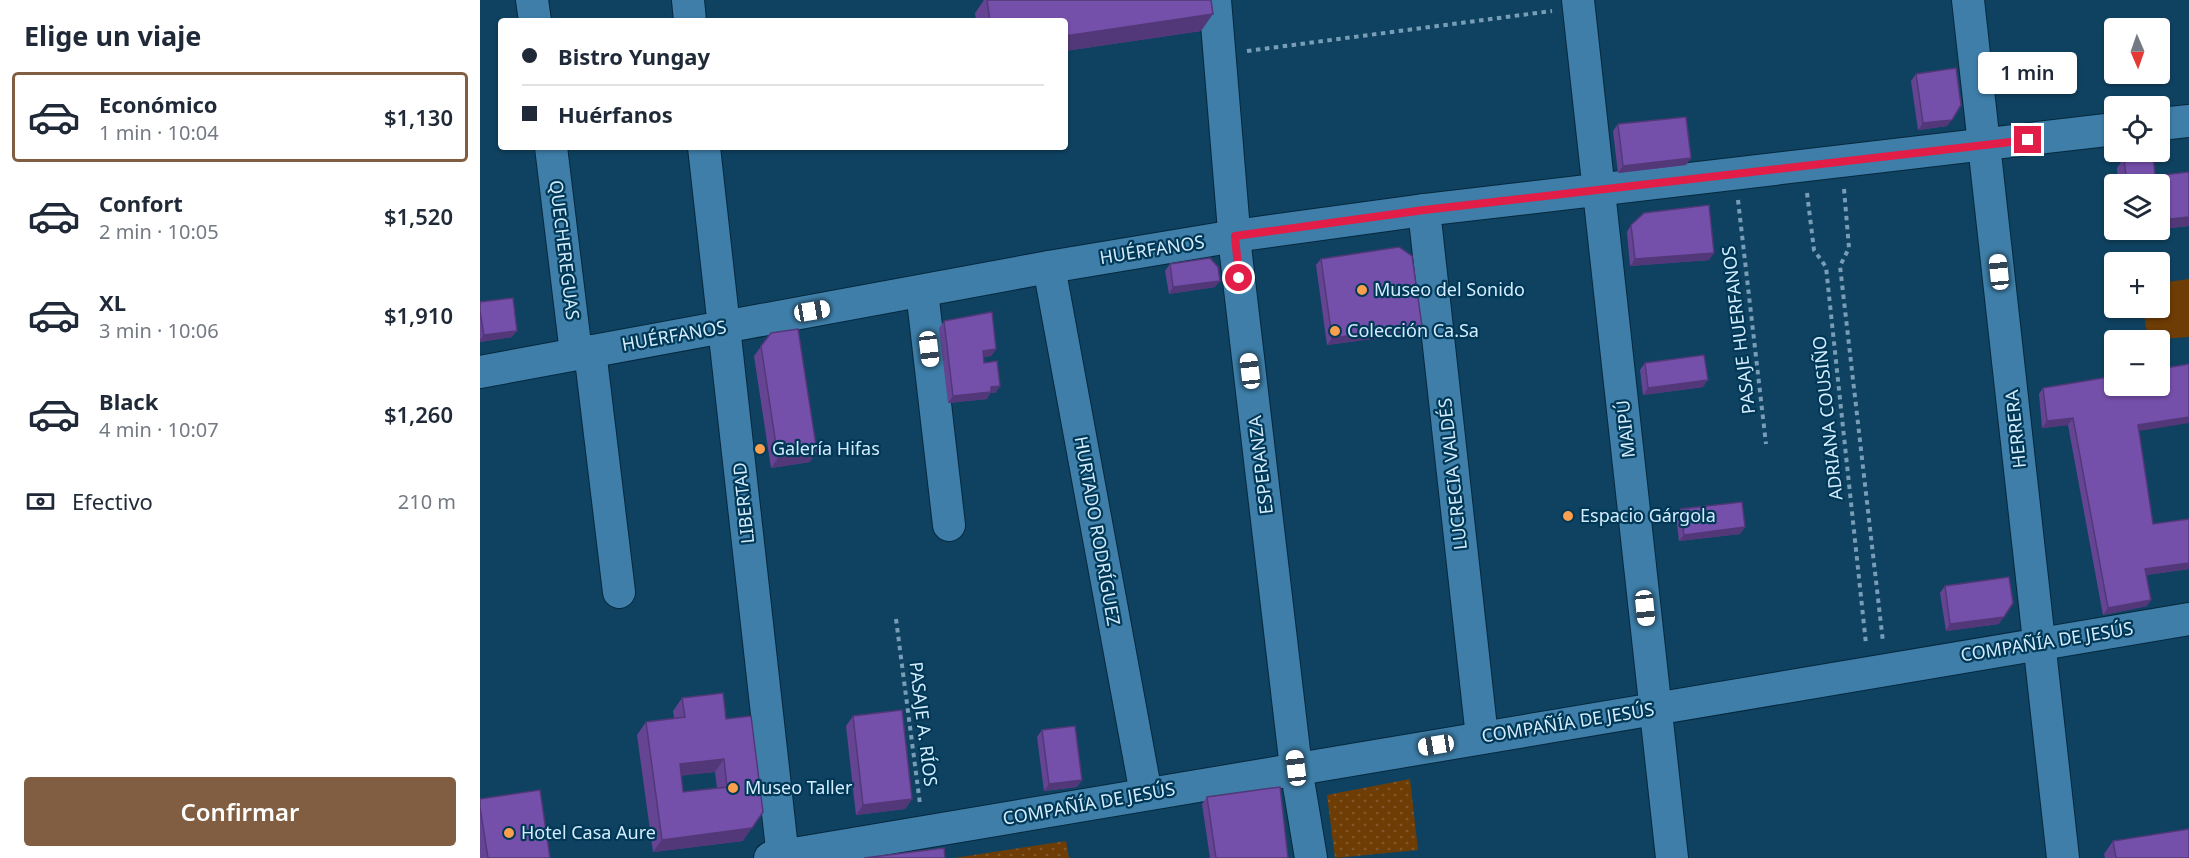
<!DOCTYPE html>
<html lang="es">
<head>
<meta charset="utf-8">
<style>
  body { margin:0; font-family:"Noto Sans",sans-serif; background:#f2f2f3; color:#1f2937; height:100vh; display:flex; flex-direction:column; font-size:22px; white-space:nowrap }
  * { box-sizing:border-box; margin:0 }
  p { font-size:20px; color:#747a83 }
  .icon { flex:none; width:33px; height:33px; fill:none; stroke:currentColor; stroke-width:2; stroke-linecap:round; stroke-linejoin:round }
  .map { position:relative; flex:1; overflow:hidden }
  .details { display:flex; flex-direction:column; background:#fff; width:480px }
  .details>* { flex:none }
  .guide { position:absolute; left:18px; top:18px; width:570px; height:132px; border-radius:6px; box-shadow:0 2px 4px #0004; display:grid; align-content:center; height:132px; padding:0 24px; background:#fff }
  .needle { width:39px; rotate:178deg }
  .fabs { position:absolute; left:1624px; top:18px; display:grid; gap:12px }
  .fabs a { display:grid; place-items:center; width:66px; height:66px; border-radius:6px; background:#fff; box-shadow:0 2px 4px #0004; font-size:30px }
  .end { position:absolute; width:27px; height:27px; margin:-14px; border:8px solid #e11d48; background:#fff; box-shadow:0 0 0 3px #fff }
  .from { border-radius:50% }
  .bubble { position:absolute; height:42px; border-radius:6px; background:#fff; box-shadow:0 2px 4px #0004; font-size:20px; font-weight:600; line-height:42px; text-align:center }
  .car { position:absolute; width:18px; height:36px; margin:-18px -9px; border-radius:8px; box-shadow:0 0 4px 2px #0007; background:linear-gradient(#fff 24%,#345 0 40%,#fff 0 76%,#345 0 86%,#fff 0) }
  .guide b { display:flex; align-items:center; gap:21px; height:57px; font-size:22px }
  .guide b+b { border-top:2px solid #e0e1e3 }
  .guide i { width:15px; height:15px; background:#1f2937 }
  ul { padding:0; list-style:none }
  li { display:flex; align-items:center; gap:18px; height:90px; margin:0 12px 9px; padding:0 12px; border:3px solid transparent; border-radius:6px }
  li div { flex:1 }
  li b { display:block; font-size:22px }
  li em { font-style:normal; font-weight:600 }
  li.current { border-color:#815e41 }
  li>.icon { width:54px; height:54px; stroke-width:1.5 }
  h2 { padding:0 24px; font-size:27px; line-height:72px }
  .pay { display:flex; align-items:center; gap:15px; height:66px; padding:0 24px; font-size:22px }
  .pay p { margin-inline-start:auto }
  .button { display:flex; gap:12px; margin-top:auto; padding:12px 24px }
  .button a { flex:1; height:69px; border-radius:6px; background:#815e41; color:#fff; font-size:24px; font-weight:600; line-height:69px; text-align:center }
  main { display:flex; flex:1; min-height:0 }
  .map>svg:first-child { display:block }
  .grass { fill:url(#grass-dots) }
  .garden { fill:#6e3c05 }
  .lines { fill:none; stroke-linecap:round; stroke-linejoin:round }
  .minor-casing { stroke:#05283d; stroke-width:34 }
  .path { stroke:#789db6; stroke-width:4; stroke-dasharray:4.5 4.5; stroke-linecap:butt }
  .minor { stroke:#3e7ea8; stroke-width:32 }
  .wall { fill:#654593; fill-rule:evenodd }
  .shaded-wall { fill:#523878 }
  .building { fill:#7550ab; stroke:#523878; stroke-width:1.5; fill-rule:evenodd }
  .route { stroke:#e11d48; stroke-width:8 }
  .poi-dot { fill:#f99f4d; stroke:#013856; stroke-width:2 }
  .labels { text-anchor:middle; stroke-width:4.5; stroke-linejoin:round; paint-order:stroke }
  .street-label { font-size:18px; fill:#d3ecff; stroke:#013856 }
  .poi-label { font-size:18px; fill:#d3ecff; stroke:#013856; text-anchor:start }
</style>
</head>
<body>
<main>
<section class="details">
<h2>Elige un viaje</h2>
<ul>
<li class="current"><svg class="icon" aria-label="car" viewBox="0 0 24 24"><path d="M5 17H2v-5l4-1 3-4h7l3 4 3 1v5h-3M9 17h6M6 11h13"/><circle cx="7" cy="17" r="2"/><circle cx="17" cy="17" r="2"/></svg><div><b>Económico</b><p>1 min · 10:04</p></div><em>$1,130</em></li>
<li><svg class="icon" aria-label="car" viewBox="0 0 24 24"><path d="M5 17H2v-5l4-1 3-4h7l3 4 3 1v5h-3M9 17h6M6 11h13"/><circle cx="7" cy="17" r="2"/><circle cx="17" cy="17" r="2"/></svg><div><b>Confort</b><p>2 min · 10:05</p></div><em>$1,520</em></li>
<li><svg class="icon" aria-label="car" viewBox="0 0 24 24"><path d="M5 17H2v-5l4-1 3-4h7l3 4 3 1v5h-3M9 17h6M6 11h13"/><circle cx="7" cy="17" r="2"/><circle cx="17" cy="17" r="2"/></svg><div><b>XL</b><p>3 min · 10:06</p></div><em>$1,910</em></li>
<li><svg class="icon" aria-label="car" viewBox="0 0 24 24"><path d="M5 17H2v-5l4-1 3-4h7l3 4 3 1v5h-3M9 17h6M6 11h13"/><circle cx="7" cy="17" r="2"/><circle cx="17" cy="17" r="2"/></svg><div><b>Black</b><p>4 min · 10:07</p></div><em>$1,260</em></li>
</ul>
<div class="pay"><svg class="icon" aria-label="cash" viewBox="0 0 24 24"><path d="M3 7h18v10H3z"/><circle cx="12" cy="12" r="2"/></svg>Efectivo<p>210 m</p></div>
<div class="button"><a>Confirmar</a></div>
</section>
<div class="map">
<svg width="1709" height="858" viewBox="0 0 1709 858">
  <defs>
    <pattern id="grass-dots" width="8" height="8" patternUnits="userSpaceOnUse" patternTransform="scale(1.5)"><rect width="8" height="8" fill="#6e3c05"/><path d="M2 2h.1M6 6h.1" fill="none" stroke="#82582a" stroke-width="1.8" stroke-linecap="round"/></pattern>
  </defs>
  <rect width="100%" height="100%" fill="#0f4261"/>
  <!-- grass -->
  <g class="grass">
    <path d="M930,779L938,850L855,858L847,795Z"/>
    <path d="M586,841L589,858H474Z"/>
  </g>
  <!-- garden -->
  <path class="garden" d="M1709,279V337L1668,340L1663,308H1680V283Z"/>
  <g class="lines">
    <!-- minor casing -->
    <g class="minor-casing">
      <g id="minor">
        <path d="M52,0L55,21"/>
        <path d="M208,0L210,21"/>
        <path d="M735,0L756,255L816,768L831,858"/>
        <path d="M1098,0L1192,858"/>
        <path d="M1488,0L1583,858"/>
        <path d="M1680,124L1709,121"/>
        <path d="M71,147L96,353"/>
        <path d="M224,147L303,858"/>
        <path d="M944,210L1002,737"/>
        <path d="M569,267L666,794"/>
        <path d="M442,291L469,525"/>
        <path d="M110,351L139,592"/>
        <path d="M0,372L569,267L755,236L944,210L1635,129"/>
        <path d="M290,858L1709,619"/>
      </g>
    </g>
    <!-- path -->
    <g class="path">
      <path d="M767,51L1072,11"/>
      <path d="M1364,189L1369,248L1360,266L1403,642"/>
      <path d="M1327,193L1334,250L1346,267L1386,644"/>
      <path d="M1258,200L1286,444"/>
      <path d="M416,619L440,804"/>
    </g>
    <!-- minor -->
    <use href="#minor" class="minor"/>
  </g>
  <!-- wall -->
  <g class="wall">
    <path d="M504,0H731L721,31L585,51V21H496L495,13Z"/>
    <path d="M1436,74L1467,126L1438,130L1431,81Z"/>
    <path d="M1138,124L1206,165L1138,173L1133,131Z"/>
    <path d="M1644,158L1675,176L1709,226L1680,229V184H1638L1637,168Z"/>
    <path d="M1151,225L1229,260L1150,266L1147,232Z"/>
    <path d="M841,259L942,326L937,333L847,345L836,265Z"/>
    <path d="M690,264L735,287L689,294L685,271Z"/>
    <path d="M0,302L32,337L0,342Z"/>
    <path d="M464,321L516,349L511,356L503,357L504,363L520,386L515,393H510L507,399L468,403L459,328Z"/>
    <path d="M291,333L330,462L291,468L274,356Z"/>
    <path d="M1165,363L1223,387L1163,395L1160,370Z"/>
    <path d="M1563,388L1659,431L1673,524L1709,519V569L1666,575L1667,606L1623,615L1588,425L1562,428L1559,394Z"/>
    <path d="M1201,509L1265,527L1260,534L1199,541L1196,516Z"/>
    <path d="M1465,586L1519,624L1466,631L1460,593Z"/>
    <path d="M243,693L263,841L173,852L157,735L166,722L194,718L193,711L202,698ZM235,772L237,788L203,792L201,775Z"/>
    <path d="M373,716L432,799L425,809L376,815L366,726Z"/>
    <path d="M562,730L602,780L597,787L564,791L557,737Z"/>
    <path d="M727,797L808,858H730L722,804Z"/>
    <path d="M0,799L70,858H0Z"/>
    <path d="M1633,841L1709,858H1625L1624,854Z"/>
  </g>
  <!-- shaded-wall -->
  <g class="shaded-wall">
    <path d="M733,14L721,31L585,51V36Z"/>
    <path d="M1472,120L1467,126L1438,130L1443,123Z"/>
    <path d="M1211,158L1206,165L1138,173L1143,166Z"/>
    <path d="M1709,217V226L1680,229V220Z"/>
    <path d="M1647,230H1678L1644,233Z"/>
    <path d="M1234,253L1229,260L1150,266L1155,259Z"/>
    <path d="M740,281L735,287L689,294L693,287Z"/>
    <path d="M942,326L937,333L847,345L852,338Z"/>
    <path d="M37,331L32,337L0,342V340L4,335Z"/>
    <path d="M516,349L511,356L498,358L503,351Z"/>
    <path d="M1228,380L1223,387L1163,395L1168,388Z"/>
    <path d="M520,386L515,393H510L507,399L468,403L473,396L511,387Z"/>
    <path d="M1709,417V423L1653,432L1658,425Z"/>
    <path d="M1593,418L1588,425L1562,428L1567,421Z"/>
    <path d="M337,452L330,462L291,468L298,458Z"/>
    <path d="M1265,527L1260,534L1199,541L1204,535Z"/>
    <path d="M1709,563V569L1660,576L1665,569Z"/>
    <path d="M1671,600L1667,606L1623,615L1628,608Z"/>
    <path d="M1524,617L1519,624L1466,631L1470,624Z"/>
    <path d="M244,759L235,772L191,777L200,764Z"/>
    <path d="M602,780L597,787L564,791L569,784Z"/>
    <path d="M432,799L425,809L376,815L383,805Z"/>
    <path d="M272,828L263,841L173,852L182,840Z"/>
  </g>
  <!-- building -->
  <g class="building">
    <path d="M507,0H731L733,14L585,36V21H510Z"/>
    <path d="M1476,68L1481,105L1472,120L1443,123L1436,74Z"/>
    <path d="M1206,117L1211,158L1143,166L1138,124Z"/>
    <path d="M1673,155L1675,176L1709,172V217L1680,220V184H1647L1644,158Z"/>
    <path d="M1229,205L1234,253L1155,259L1151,225L1164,213Z"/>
    <path d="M919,247L932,256L942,326L852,338L841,259Z"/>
    <path d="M730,258L738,267L740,281L693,287L690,264Z"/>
    <path d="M33,298L37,331L4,335L0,311V302Z"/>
    <path d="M512,312L516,349L503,351L504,363L517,361L520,386L511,387V392L473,396L464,321Z"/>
    <path d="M318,329L337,452L298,458L281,346L291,333Z"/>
    <path d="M1224,355L1228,380L1168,388L1165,363Z"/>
    <path d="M1709,364V417L1658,425L1673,524L1709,519V563L1665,569L1671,600L1628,608L1593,418L1567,421L1563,388L1635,376V386H1680V369Z"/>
    <path d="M1262,502L1265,527L1204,535L1201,509Z"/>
    <path d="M1529,577L1533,603L1524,617L1470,624L1465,586Z"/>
    <path d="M243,693L246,719L271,716L283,812L272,828L182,840L166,722L205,717L202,698ZM244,759L247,787L203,792L200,764Z"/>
    <path d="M422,710L432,799L383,805L373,716Z"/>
    <path d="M595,726L602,780L569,784L562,730Z"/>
    <path d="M800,787L808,858H736L727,797Z"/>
    <path d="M60,790L70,858H8L0,807V799Z"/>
    <path d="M1709,829V858H1636L1633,841Z"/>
    <path d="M464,848L465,858H384Z"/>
  </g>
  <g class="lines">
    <!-- route -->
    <path class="route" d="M759,278L755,236L944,210L1548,140"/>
  </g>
  <!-- markers -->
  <g class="poi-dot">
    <circle cx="882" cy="290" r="6"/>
    <circle cx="855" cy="331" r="6"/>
    <circle cx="280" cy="449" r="6"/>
    <circle cx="1088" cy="516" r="6"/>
    <circle cx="253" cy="788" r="6"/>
    <circle cx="29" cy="833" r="6"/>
  </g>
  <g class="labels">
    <!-- street labels -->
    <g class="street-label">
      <text transform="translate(84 250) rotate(83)" y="6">QUECHEREGUAS</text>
      <text transform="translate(672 250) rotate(-9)" y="6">HUÉRFANOS</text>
      <text transform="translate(1259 330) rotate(-97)" y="6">PASAJE HUERFANOS</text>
      <text transform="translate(194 336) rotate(-10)" y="6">HUÉRFANOS</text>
      <text transform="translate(1348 418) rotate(-96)" y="6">ADRIANA COUSIÑO</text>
      <text transform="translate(1146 429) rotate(-96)" y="6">MAIPÚ</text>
      <text transform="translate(1536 429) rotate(-96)" y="6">HERRERA</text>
      <text transform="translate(781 465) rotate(-97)" y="6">ESPERANZA</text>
      <text transform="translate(973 474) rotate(-96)" y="6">LUCRECIA VALDÉS</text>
      <text transform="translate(264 503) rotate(-96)" y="6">LIBERTAD</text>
      <text transform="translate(617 531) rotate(80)" y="6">HURTADO RODRÍGUEZ</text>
      <text transform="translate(1567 642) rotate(-9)" y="6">COMPAÑÍA DE JESÚS</text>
      <text transform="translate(1088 723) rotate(-9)" y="6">COMPAÑÍA DE JESÚS</text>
      <text transform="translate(443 724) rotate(83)" y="6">PASAJE A. RÍOS</text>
      <text transform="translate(609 804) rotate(-10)" y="6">COMPAÑÍA DE JESÚS</text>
    </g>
    <!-- poi labels -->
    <g class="poi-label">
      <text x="894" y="296">Museo del Sonido</text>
      <text x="867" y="337">Colección Ca.Sa</text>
      <text x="292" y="455">Galería Hifas</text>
      <text x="1100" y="522">Espacio Gárgola</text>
      <text x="265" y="794">Museo Taller</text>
      <text x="41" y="839">Hotel Casa Aure</text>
    </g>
  </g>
</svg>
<div class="fabs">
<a><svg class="needle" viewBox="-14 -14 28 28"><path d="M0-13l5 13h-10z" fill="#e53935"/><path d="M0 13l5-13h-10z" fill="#747a83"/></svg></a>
<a><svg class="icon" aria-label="locate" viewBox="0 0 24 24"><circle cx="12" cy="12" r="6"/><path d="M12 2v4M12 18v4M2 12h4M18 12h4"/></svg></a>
<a><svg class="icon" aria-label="layers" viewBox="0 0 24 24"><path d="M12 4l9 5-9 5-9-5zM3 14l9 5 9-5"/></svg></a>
<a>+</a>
<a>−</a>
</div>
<i class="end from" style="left:759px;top:278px"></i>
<i class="end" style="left:1548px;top:140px"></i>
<div class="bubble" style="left:1498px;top:52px;width:99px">1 min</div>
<i class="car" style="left:1519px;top:272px;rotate:354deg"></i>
<i class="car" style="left:332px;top:311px;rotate:80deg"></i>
<i class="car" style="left:449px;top:349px;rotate:173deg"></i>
<i class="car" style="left:770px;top:371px;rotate:353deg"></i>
<i class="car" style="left:1165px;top:608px;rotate:174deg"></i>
<i class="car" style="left:956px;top:745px;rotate:261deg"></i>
<i class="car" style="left:816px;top:768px;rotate:353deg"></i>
<div class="guide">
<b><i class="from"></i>Bistro Yungay</b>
<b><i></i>Huérfanos</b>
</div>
</div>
</main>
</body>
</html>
